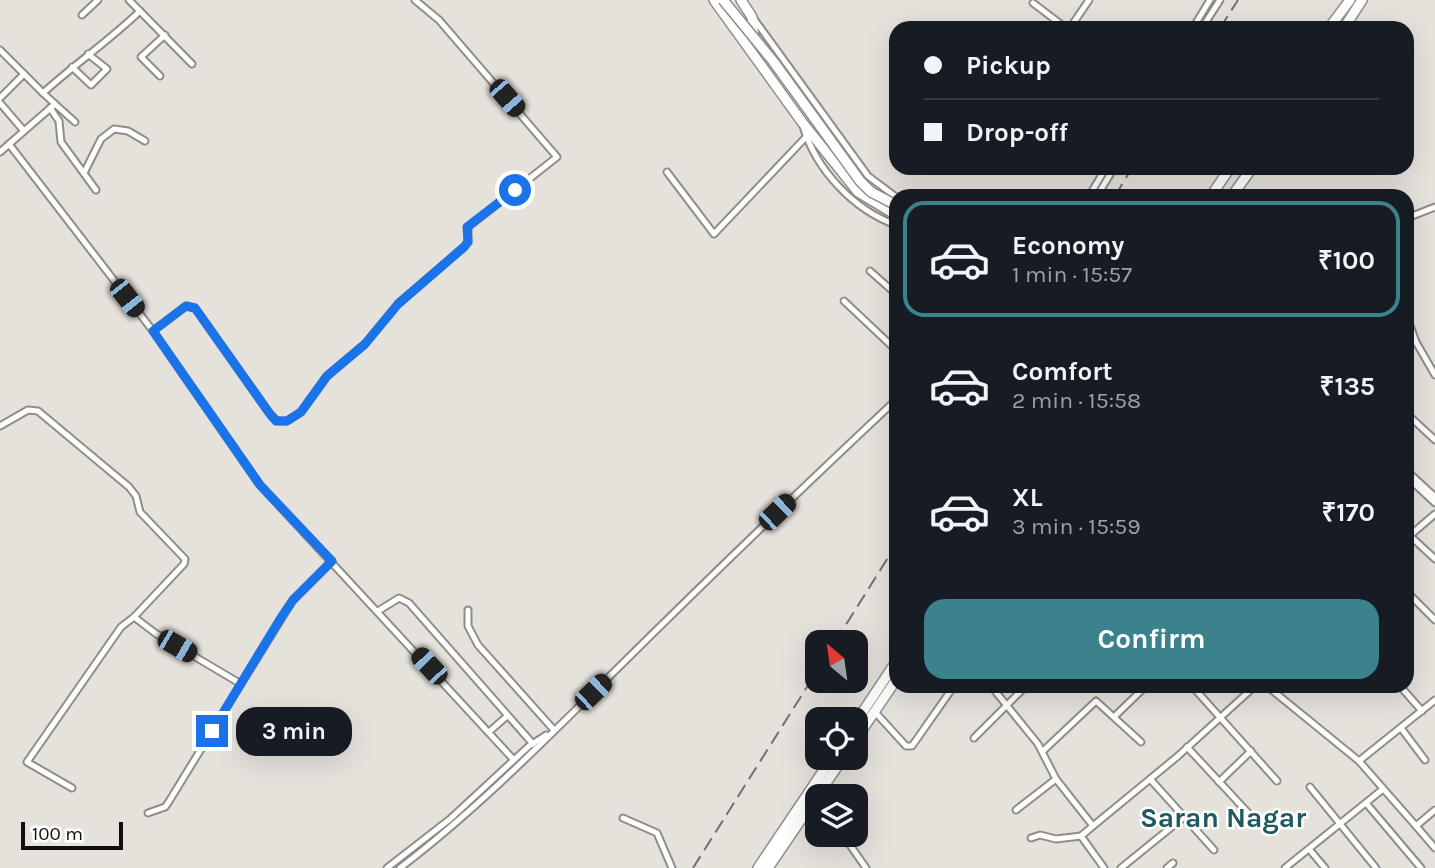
<!DOCTYPE html>
<html lang="en">
<head>
<meta charset="utf-8">
<style>
  body { margin:0; font-family:Karla,sans-serif; background:#20242c; color:#f1f3f6; height:100vh; display:flex; flex-direction:column; font-size:26px; white-space:nowrap }
  * { box-sizing:border-box; margin:0 }
  p { font-size:23px; color:#9ea1a6 }
  .icon { flex:none; width:38px; height:38px; fill:none; stroke:currentColor; stroke-width:2; stroke-linecap:round; stroke-linejoin:round }
  .map { position:relative; flex:1; overflow:hidden }
  .drawer { position:absolute; left:889px; top:189px; width:525px; height:504px; display:flex; flex-direction:column; background:#171b24; border-radius:21px; box-shadow:0 7px 28px #0002 }
  .drawer>* { flex:none }
  .guide { position:absolute; left:889px; top:21px; width:525px; height:154px; border-radius:21px; box-shadow:0 7px 28px #0002; display:grid; align-content:center; height:154px; padding:0 35px; background:#171b24 }
  .needle { width:46px; rotate:331deg }
  .fabs { position:absolute; left:805px; top:630px; display:grid; gap:14px }
  .fabs a { display:grid; place-items:center; width:63px; height:63px; border-radius:14px; background:#171b24; box-shadow:0 7px 28px #0002; font-size:35px }
  .scale { position:absolute; left:21px; bottom:18px; width:102px; box-sizing:border-box; padding-left:7px; border:4px solid #100f0d; border-top:0; font-size:19px; line-height:24px; white-space:nowrap; color:#100f0d; -webkit-text-stroke:5px #fff; paint-order:stroke }
  .end { position:absolute; width:32px; height:32px; margin:-16px; border:9px solid #1a73e8; background:#fff; box-shadow:0 0 0 4px #fff }
  .from { border-radius:50% }
  .bubble { position:absolute; height:49px; border-radius:21px; background:#171b24; box-shadow:0 7px 28px #0002; font-size:23px; font-weight:700; line-height:49px; text-align:center }
  .car { position:absolute; width:21px; height:42px; margin:-21px -10px; border-radius:9px; box-shadow:0 0 5px 2px #0007; background:linear-gradient(#222 24%,#8ab4d8 0 40%,#222 0 76%,#8ab4d8 0 86%,#222 0) }
  .guide b { display:flex; align-items:center; gap:24px; height:66px; font-size:26px }
  .guide b+b { border-top:2px solid #363941 }
  .guide i { width:18px; height:18px; background:#f1f3f6 }
  ul { padding:12px 0 0; list-style:none }
  li { display:flex; align-items:center; gap:21px; height:116px; margin:0 14px 10px; padding:0 21px; border:4px solid transparent; border-radius:21px }
  li div { flex:1 }
  li b { display:block; font-size:26px }
  li em { font-style:normal; font-weight:700 }
  li.current { border-color:#3c828d }
  li>.icon { width:63px; height:63px; stroke-width:1.5 }
  .cta { display:flex; gap:14px; margin-top:auto; padding:14px 35px }
  .cta a { flex:1; height:80px; border-radius:21px; background:#3c828d; color:#fff; font-size:28px; font-weight:700; line-height:80px; text-align:center }
  .map>svg:first-child { display:block }
  .lines { fill:none; stroke-linecap:round; stroke-linejoin:round }
  .street-casing { stroke:#908d88; stroke-width:9 }
  .primary-casing { stroke:#908d88; stroke-width:12 }
  .street { stroke:#fff; stroke-width:5 }
  .primary { stroke:#fff; stroke-width:9 }
  .rail { stroke:#73716d; stroke-width:2; stroke-dasharray:14 7; stroke-linecap:butt }
  .primary-bridge-casing { stroke:#908d88; stroke-width:12; stroke-linecap:butt }
  .primary-bridge { stroke:#fff; stroke-width:9 }
  .route { stroke:#1a73e8; stroke-width:9 }
  .labels { text-anchor:middle; stroke-width:5; stroke-linejoin:round; paint-order:stroke }
  .district-label { font-size:28px; font-weight:bold; fill:#205962; stroke:#fff }
</style>
</head>
<body>
<div class="map">
<svg width="1435" height="868" viewBox="0 0 1435 868">
  <rect width="100%" height="100%" fill="#e5e2dc"/>
  <g class="lines">
    <!-- street casing -->
    <g class="street-casing">
      <g id="street">
        <path d="M129,0L192,64"/>
        <path d="M1033,3L1066,28"/>
        <path d="M82,15L98,0"/>
        <path d="M754,19L868,176L896,197"/>
        <path d="M1070,28L1089,0"/>
        <path d="M1193,28L1210,0"/>
        <path d="M1202,28L1220,0"/>
        <path d="M0,50L43,93C75,64 110,40 140,11"/>
        <path d="M72,67L91,85L107,69L88,54"/>
        <path d="M160,76L141,57L165,35"/>
        <path d="M0,98L24,74"/>
        <path d="M0,103L24,131"/>
        <path d="M55,104L75,122"/>
        <path d="M50,108L59,121L61,142L96,190"/>
        <path d="M803,126C816,170 854,210 896,225"/>
        <path d="M9,144L153,331L260,485L513,759"/>
        <path d="M0,152L55,104L43,93"/>
        <path d="M667,172L714,234L806,137"/>
        <path d="M84,173L101,139L114,129L128,131L145,141"/>
        <path d="M1089,196L1106,168"/>
        <path d="M1097,196L1114,168"/>
        <path d="M1407,218L1435,207"/>
        <path d="M1407,265V287"/>
        <path d="M870,271L896,294"/>
        <path d="M844,301L896,350"/>
        <path d="M1407,317L1416,342L1435,375"/>
        <path d="M153,331L186,306L195,308L270,414L277,421H287L301,412L327,376L365,344L398,304L464,247L468,242V227L557,157L439,20L415,0"/>
        <path d="M1408,415L1435,440"/>
        <path d="M0,426L28,410L38,411L129,487L136,496L140,512L185,559L184,564L134,617L155,633L241,684L293,600L332,561"/>
        <path d="M1407,471L1435,497"/>
        <path d="M1407,477L1435,503"/>
        <path d="M1407,533L1435,559"/>
        <path d="M1407,538L1435,514"/>
        <path d="M1407,592L1435,620"/>
        <path d="M468,610V626L478,645L554,730"/>
        <path d="M378,611L399,598L409,603L533,744"/>
        <path d="M991,686L1038,744L1056,779L1093,826L1081,836L1104,868"/>
        <path d="M1192,686L1277,781"/>
        <path d="M1267,686L1359,761L1416,826L1435,810"/>
        <path d="M1400,686L1422,711"/>
        <path d="M875,712L906,746H912L954,686"/>
        <path d="M1115,716L1146,686"/>
        <path d="M1401,728L1425,760"/>
        <path d="M489,732L507,716"/>
        <path d="M974,738L1026,686"/>
        <path d="M1187,747L1251,816"/>
        <path d="M1043,751L1096,701L1141,742"/>
        <path d="M1359,761L1435,700"/>
        <path d="M1150,779L1214,850"/>
        <path d="M1219,782L1251,751"/>
        <path d="M1310,787L1376,868"/>
        <path d="M72,788L27,762L121,627L134,617"/>
        <path d="M1366,803L1421,868"/>
        <path d="M1016,810L1056,779"/>
        <path d="M148,813L165,807L168,803L241,684"/>
        <path d="M623,818L657,833L672,868"/>
        <path d="M1093,826L1178,756L1255,686"/>
        <path d="M1416,826L1435,848"/>
        <path d="M843,835L866,868"/>
        <path d="M1031,838L1040,835L1056,839L1081,836"/>
        <path d="M1309,849L1325,868"/>
        <path d="M387,868L450,819L529,746L546,735"/>
        <path d="M400,868C480,807 550,735 622,664C712,575 803,487 896,400"/>
        <path d="M1121,868L1184,817"/>
        <path d="M1167,868L1173,863"/>
        <path d="M1285,868L1383,789"/>
      </g>
    </g>
    <!-- primary casing -->
    <g class="primary-casing">
      <g id="primary">
        <path d="M714,0L802,122L858,192L896,215"/>
        <path d="M741,0L752,17L754,40"/>
        <path d="M1329,28L1350,0"/>
        <path d="M1344,28L1362,0"/>
        <path d="M1211,196L1230,168"/>
        <path d="M1232,196L1252,168"/>
        <path d="M856,722L896,662"/>
        <path d="M856,739L896,680"/>
        <path d="M758,868L832,758"/>
        <path d="M768,868L843,758"/>
      </g>
    </g>
    <!-- street -->
    <use href="#street" class="street"/>
    <!-- primary -->
    <use href="#primary" class="primary"/>
    <!-- rail -->
    <g class="rail">
      <path d="M1220,28L1238,0"/>
      <path d="M1115,196L1132,168"/>
      <path d="M835,642L896,545"/>
      <path d="M693,868L817,671"/>
    </g>
    <!-- primary-bridge casing -->
    <g class="primary-bridge-casing">
      <path id="primary-bridge" d="M723,0L773,61L860,181L871,192L896,205"/>
    </g>
    <!-- primary-bridge -->
    <use href="#primary-bridge" class="primary-bridge"/>
  </g>
  <g class="lines">
    <!-- route -->
    <path class="route" d="M212,731L282,616L293,600L332,561L260,485L153,331L186,306L195,308L270,414L276,421H287L301,412L327,376L365,344L398,304L464,247L468,242L467,227L515,190"/>
  </g>
  <g class="labels">
    <!-- district labels -->
    <g class="district-label">
      <text x="1223" y="827">Saran Nagar</text>
    </g>
  </g>
</svg>
<div class="fabs">
<a><svg class="needle" viewBox="-14 -14 28 28"><path d="M0-13l5 13h-10z" fill="#e53935"/><path d="M0 13l5-13h-10z" fill="#9ea1a6"/></svg></a>
<a><svg class="icon" aria-label="locate" viewBox="0 0 24 24"><circle cx="12" cy="12" r="6"/><path d="M12 2v4M12 18v4M2 12h4M18 12h4"/></svg></a>
<a><svg class="icon" aria-label="layers" viewBox="0 0 24 24"><path d="M12 4l9 5-9 5-9-5zM3 14l9 5 9-5"/></svg></a>
</div>
<div class="scale">100 m</div>
<i class="end from" style="left:515px;top:190px"></i>
<i class="end" style="left:212px;top:731px"></i>
<div class="bubble" style="left:236px;top:707px;width:116px">3 min</div>
<i class="car" style="left:507px;top:98px;rotate:139deg"></i>
<i class="car" style="left:127px;top:298px;rotate:142deg"></i>
<i class="car" style="left:777px;top:512px;rotate:46deg"></i>
<i class="car" style="left:177px;top:646px;rotate:120deg"></i>
<i class="car" style="left:429px;top:666px;rotate:317deg"></i>
<i class="car" style="left:593px;top:692px;rotate:46deg"></i>
<div class="guide">
<b><i class="from"></i>Pickup</b>
<b><i></i>Drop-off</b>
</div>
<section class="drawer">
<ul>
<li class="current"><svg class="icon" aria-label="car" viewBox="0 0 24 24"><path d="M5 17H2v-5l4-1 3-4h7l3 4 3 1v5h-3M9 17h6M6 11h13"/><circle cx="7" cy="17" r="2"/><circle cx="17" cy="17" r="2"/></svg><div><b>Economy</b><p>1 min · 15:57</p></div><em>₹100</em></li>
<li><svg class="icon" aria-label="car" viewBox="0 0 24 24"><path d="M5 17H2v-5l4-1 3-4h7l3 4 3 1v5h-3M9 17h6M6 11h13"/><circle cx="7" cy="17" r="2"/><circle cx="17" cy="17" r="2"/></svg><div><b>Comfort</b><p>2 min · 15:58</p></div><em>₹135</em></li>
<li><svg class="icon" aria-label="car" viewBox="0 0 24 24"><path d="M5 17H2v-5l4-1 3-4h7l3 4 3 1v5h-3M9 17h6M6 11h13"/><circle cx="7" cy="17" r="2"/><circle cx="17" cy="17" r="2"/></svg><div><b>XL</b><p>3 min · 15:59</p></div><em>₹170</em></li>
</ul>
<div class="cta"><a>Confirm</a></div>
</section>
</div>
</body>
</html>
